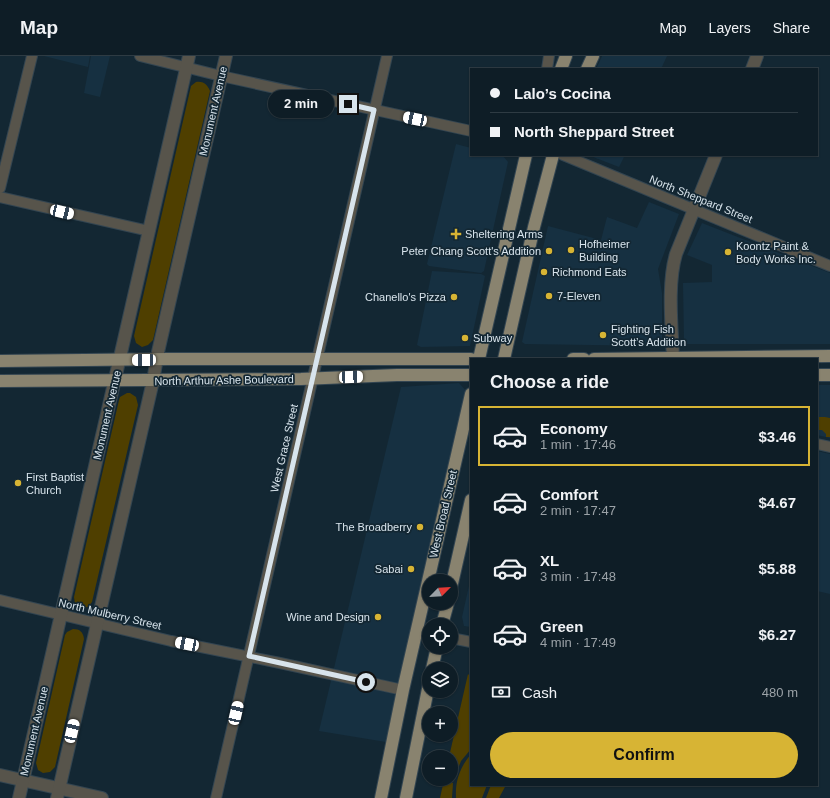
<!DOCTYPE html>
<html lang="en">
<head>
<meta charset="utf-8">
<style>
  body { margin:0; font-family:Arial,sans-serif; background:#17262e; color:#f1f3f6; height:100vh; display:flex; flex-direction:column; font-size:15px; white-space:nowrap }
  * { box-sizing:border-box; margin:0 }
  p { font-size:13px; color:#9ba2a7 }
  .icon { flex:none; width:22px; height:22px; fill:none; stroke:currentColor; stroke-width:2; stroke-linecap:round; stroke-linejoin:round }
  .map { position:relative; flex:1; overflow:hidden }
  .side { position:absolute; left:470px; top:302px; width:348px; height:428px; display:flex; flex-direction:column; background:#0e1d26; border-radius:0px; box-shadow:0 1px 3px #0004,0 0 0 1px #2e3b43 }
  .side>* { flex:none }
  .top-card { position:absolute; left:470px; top:12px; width:348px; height:88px; border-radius:0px; box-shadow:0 1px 3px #0004,0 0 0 1px #2e3b43; display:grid; align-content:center; height:88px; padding:0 20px; background:#0e1d26 }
  .needle { width:26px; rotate:66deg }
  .fabs { position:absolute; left:422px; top:518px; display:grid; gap:8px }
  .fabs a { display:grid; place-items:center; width:36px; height:36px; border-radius:50%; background:#0e1d26; box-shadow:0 1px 3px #0004,0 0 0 1px #2e3b43; font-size:20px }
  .end { position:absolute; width:18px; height:18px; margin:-9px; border:5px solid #d8e4ec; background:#111; box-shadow:0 0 0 2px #111 }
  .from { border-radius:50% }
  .bubble { position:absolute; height:28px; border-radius:14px; background:#0e1d26; box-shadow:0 1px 3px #0004,0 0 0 1px #2e3b43; font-size:13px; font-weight:800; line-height:28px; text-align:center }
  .car { position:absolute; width:12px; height:24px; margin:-12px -6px; border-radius:5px; box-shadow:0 0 3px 1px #0007; background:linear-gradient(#fff 24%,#345 0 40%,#fff 0 76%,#345 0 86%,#fff 0) }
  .top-card b { display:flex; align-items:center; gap:14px; height:38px; font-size:15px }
  .top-card b+b { border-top:1px solid #2e3b43 }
  .top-card i { width:10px; height:10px; background:#f1f3f6 }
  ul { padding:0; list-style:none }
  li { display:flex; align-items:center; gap:12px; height:60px; margin:0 8px 6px; padding:0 12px; border:2px solid transparent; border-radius:0px }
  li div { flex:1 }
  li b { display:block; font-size:15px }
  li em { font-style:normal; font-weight:800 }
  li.on { border-color:#d7b434 }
  li>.icon { width:36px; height:36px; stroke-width:1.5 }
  h2 { padding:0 20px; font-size:18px; line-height:48px }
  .pay { display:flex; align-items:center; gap:10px; height:44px; padding:0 20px; font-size:15px }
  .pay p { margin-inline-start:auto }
  .cta { display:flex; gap:8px; margin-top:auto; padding:8px 20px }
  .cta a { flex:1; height:46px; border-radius:24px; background:#d7b434; color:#111; font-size:16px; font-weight:800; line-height:46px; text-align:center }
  header { display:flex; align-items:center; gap:24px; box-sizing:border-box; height:56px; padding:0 20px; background:#0e1d26; border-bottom:1px solid #2e3b43 }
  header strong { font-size:19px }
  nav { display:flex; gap:22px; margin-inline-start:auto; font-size:14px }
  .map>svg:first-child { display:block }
  .built { fill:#163041 }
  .green { fill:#4f3f00 }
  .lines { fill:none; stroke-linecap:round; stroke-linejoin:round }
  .minor-casing { stroke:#334551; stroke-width:12 }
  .tertiary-casing { stroke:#334551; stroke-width:14 }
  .primary-casing { stroke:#334551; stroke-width:14 }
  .minor { stroke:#57544b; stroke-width:10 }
  .tertiary { stroke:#57544b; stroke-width:12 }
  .primary { stroke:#89836f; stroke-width:12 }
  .route { stroke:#d8e4ec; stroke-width:5 }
  .poi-dot { fill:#d7b434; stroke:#132733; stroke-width:1.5 }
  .labels { text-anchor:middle; stroke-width:3.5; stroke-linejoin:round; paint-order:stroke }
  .street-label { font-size:11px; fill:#d8e4ec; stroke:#132733 }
  .poi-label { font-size:11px; fill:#d8e4ec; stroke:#132733; text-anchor:start }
</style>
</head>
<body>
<header>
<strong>Map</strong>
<nav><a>Map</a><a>Layers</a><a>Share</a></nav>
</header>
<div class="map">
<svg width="830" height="742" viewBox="0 0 830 742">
  <rect width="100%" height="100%" fill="#132733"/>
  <!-- built -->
  <g class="built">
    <path d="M44,0H90L88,11Z"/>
    <path d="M91,0H110L100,41L84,37Z"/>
    <path d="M602,0H667L661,13H596Z"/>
    <path d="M456,88L471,92V99H499L503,100L508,106L484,215L481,217L429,210L427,208Z"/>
    <path d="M588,99H625L619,111Z"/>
    <path d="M649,146L679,158L658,213L662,237V288L658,290L525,288L522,286L548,170L601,184L607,161L637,172Z"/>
    <path d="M702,167L830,217V288H687L684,286L683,227L712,226V209L687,199Z"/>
    <path d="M432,215L481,218L485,220L470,290L421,291L417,289Z"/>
    <path d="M459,327L466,335L386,686L319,675L401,331Z"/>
    <path d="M817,329H830V382L817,379Z"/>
    <path d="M817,395L830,398V538L817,535Z"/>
    <path d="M471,521V571L464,570L462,561Z"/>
  </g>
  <!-- green -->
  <g class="green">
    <path d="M196,26C203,25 207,28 210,35L153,284L148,289L142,291L136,287L134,280L191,30Z"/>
    <path d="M127,337H130L136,341L138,349L92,546L88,551L81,552L75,548L74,541L119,344L120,341Z"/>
    <path d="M817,361H825L830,362V381H826V378L822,374H817Z"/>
    <path d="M73,573C80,573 83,576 84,583L55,711L50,716L43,717L38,714L36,707L65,579L67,576Z"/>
    <path d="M468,618L471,621V693L461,705L454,723L451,722V701H449Z"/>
    <path d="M471,698V729H487L482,742H456C455,725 460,711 471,698Z"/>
    <path d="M444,724L453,727L452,742H440Z"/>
    <path d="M491,729H506L499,742H486Z"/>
  </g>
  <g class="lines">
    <!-- minor casing -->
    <g class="minor-casing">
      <g id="minor">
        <path d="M140,0L221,20L471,75"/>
        <path d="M547,13L549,0"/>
        <path d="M563,99L830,210"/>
        <path d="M0,132L32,0"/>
        <path d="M0,141L149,175"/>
        <path d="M817,388L830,391"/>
        <path d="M0,544L171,585L280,607L403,634"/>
        <path d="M417,573L429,576"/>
        <path d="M451,582L471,586"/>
        <path d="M216,742L387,0"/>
      </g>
    </g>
    <!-- tertiary casing -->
    <g class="tertiary-casing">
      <g id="tertiary">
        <path d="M752,13L757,0"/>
        <path d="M673,303C672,272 667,228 676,198L716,99"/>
        <path d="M0,719L102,742"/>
        <path d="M19,742L189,0"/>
        <path d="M57,742L153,325L158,296L226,0"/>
      </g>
    </g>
    <!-- primary casing -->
    <g class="primary-casing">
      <g id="primary">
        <path d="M561,13L566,0"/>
        <path d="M587,13L593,0"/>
        <path d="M479,303L526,99"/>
        <path d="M504,303L534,171L553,99"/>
        <path d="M573,303H584"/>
        <path d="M594,303L830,300"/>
        <path d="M0,305L168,303H471"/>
        <path d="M817,319H830"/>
        <path d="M0,325L301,323L397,319H471"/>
        <path d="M451,532L471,444"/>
        <path d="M442,569L448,547"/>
        <path d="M432,613L437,591"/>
        <path d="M381,742L403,634L471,338"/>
        <path d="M406,742L429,628"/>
      </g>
    </g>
    <!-- minor -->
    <use href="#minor" class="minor"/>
    <!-- tertiary -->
    <use href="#tertiary" class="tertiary"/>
    <!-- primary -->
    <use href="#primary" class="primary"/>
  </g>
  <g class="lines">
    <!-- route -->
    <path class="route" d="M348,48L374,54L249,600L366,626"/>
  </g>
  <!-- markers -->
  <g class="poi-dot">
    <path d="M454 172h4v4h4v4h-4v4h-4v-4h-4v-4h4z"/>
    <circle cx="571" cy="194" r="4"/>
    <circle cx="549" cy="195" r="4"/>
    <circle cx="728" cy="196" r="4"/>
    <circle cx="544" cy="216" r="4"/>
    <circle cx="549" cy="240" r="4"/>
    <circle cx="454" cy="241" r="4"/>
    <circle cx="603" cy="279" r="4"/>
    <circle cx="465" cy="282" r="4"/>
    <circle cx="18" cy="427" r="4"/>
    <circle cx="420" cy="471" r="4"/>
    <circle cx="411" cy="513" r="4"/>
    <circle cx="378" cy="561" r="4"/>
  </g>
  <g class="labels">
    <!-- street labels -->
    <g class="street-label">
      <text transform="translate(213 55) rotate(-77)" y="4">Monument Avenue</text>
      <text transform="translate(701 143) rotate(22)" y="4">North Sheppard Street</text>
      <text transform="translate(224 324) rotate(-1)" y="4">North Arthur Ashe Boulevard</text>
      <text transform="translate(107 359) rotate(-77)" y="4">Monument Avenue</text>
      <text transform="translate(284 392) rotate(-77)" y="4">West Grace Street</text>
      <text transform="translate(443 458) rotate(-77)" y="4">West Broad Street</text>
      <text transform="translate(110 558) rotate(13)" y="4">North Mulberry Street</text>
      <text transform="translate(34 675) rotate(-77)" y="4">Monument Avenue</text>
    </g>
    <!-- poi labels -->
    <g class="poi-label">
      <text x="465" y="182">Sheltering Arms</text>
      <text x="579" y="192">Hofheimer<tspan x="579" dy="13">Building</tspan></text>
      <text x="736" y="194">Koontz Paint &amp;<tspan x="736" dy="13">Body Works Inc.</tspan></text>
      <text x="541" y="199" text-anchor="end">Peter Chang Scott's Addition</text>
      <text x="552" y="220">Richmond Eats</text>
      <text x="557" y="244">7-Eleven</text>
      <text x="446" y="245" text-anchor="end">Chanello's Pizza</text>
      <text x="611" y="277">Fighting Fish<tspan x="611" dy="13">Scott’s Addition</tspan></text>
      <text x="473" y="286">Subway</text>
      <text x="26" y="425">First Baptist<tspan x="26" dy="13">Church</tspan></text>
      <text x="412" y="475" text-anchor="end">The Broadberry</text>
      <text x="403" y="517" text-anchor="end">Sabai</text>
      <text x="370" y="565" text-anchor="end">Wine and Design</text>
    </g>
  </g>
</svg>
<div class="fabs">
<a><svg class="needle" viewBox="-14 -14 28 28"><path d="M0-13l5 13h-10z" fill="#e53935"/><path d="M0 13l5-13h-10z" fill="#9ba2a7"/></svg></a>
<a><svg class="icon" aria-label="locate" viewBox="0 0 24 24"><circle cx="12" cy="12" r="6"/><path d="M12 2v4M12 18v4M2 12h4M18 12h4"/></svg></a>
<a><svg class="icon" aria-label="layers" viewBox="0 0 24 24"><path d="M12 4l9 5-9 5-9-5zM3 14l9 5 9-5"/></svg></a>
<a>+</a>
<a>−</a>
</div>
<i class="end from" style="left:366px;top:626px"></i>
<i class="end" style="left:348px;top:48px"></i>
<div class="bubble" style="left:268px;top:34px;width:66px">2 min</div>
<i class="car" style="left:415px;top:63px;rotate:282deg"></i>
<i class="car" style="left:62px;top:156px;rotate:103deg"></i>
<i class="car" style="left:144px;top:304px;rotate:269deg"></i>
<i class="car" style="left:351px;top:321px;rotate:88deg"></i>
<i class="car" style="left:187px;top:588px;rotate:281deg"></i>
<i class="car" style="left:236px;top:657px;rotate:13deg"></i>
<i class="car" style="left:72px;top:675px;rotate:13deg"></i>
<div class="top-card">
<b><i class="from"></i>Lalo’s Cocina</b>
<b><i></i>North Sheppard Street</b>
</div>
<section class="side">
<h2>Choose a ride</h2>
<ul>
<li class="on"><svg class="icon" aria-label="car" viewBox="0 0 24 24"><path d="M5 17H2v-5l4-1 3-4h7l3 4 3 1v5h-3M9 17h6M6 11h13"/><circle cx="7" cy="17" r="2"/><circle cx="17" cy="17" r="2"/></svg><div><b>Economy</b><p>1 min · 17:46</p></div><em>$3.46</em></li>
<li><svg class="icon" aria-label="car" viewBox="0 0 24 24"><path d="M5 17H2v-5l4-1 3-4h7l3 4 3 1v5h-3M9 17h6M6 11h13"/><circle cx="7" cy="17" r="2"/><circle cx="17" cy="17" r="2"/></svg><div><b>Comfort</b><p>2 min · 17:47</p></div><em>$4.67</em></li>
<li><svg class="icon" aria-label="car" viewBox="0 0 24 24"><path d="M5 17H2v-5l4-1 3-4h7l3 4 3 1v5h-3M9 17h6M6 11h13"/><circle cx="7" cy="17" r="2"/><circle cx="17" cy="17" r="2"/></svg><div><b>XL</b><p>3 min · 17:48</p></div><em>$5.88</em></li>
<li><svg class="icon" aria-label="car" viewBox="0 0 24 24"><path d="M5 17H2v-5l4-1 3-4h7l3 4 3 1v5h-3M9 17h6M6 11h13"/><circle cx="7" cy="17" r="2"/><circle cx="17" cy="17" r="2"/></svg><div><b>Green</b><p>4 min · 17:49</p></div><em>$6.27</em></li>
</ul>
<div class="pay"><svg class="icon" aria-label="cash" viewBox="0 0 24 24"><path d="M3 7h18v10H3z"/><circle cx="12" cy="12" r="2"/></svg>Cash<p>480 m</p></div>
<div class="cta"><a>Confirm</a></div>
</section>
</div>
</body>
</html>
